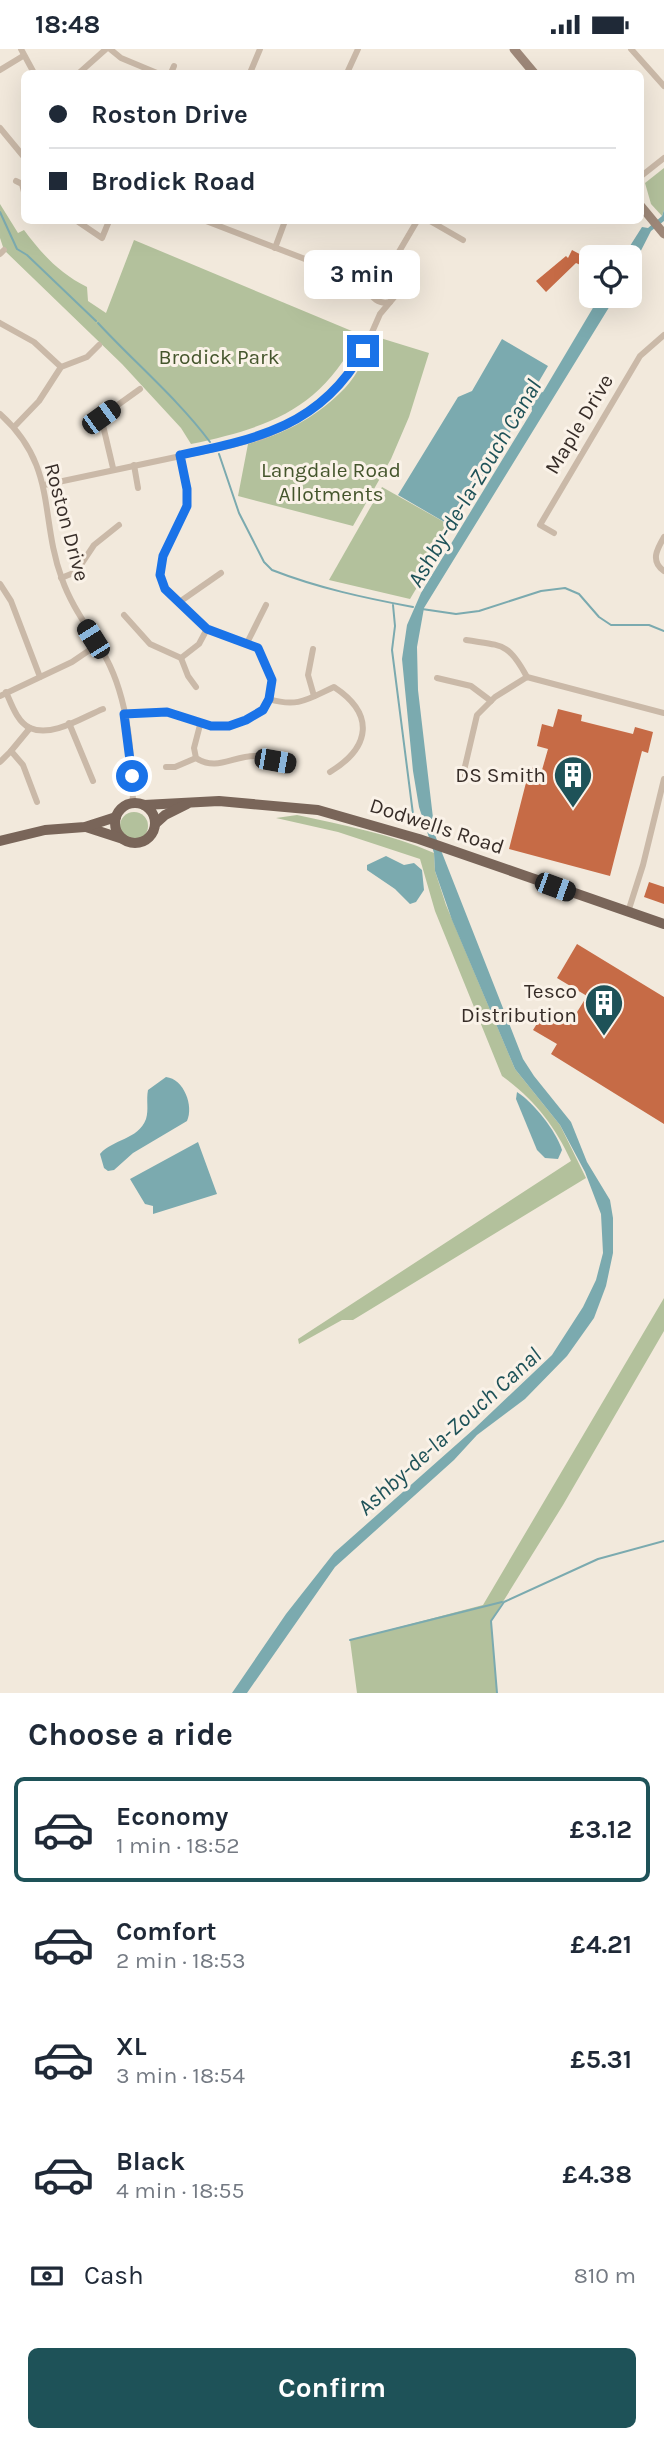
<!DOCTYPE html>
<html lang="en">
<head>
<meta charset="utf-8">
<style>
  body { margin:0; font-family:Karla,sans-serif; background:#f6f6f7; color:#1f2937; height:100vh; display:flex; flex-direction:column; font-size:26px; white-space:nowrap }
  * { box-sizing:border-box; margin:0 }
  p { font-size:23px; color:#747a83 }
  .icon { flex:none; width:38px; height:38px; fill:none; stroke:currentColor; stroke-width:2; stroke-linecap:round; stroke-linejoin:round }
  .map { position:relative; height:1644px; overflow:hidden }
  .side { display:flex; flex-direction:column; background:#fff; flex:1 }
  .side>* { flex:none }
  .top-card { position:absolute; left:21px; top:21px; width:623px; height:154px; border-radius:10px; box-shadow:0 7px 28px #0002; display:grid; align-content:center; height:154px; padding:0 28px; background:#fff }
  .controls { position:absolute; left:579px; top:196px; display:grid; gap:14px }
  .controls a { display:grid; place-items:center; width:63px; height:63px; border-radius:10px; background:#fff; box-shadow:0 7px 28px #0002; font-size:35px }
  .end { position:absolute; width:32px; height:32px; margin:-16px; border:9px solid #1a73e8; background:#fff; box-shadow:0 0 0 4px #fff }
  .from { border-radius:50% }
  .bubble { position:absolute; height:49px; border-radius:10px; background:#fff; box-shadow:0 7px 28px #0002; font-size:23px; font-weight:700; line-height:49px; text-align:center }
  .car { position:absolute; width:21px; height:42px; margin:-21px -10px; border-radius:9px; box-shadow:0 0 5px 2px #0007; background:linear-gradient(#222 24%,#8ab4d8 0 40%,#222 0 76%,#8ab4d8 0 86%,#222 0) }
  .top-card b { display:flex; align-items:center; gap:24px; height:66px; font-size:26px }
  .top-card b+b { border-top:2px solid #e0e1e3 }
  .top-card i { width:18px; height:18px; background:#1f2937 }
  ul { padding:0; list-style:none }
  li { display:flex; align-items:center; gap:21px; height:105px; margin:0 14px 10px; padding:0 14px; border:4px solid transparent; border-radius:10px }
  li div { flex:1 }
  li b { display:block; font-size:26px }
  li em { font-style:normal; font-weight:700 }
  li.selected { border-color:#1e5258 }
  li>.icon { width:63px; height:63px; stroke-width:1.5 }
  h2 { padding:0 28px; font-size:32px; line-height:84px }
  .pay { display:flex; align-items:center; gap:18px; height:77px; padding:0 28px; font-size:26px }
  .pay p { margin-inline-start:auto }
  .cta { display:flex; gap:14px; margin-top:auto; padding:14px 28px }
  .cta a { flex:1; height:80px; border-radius:10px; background:#1e5258; color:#fff; font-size:28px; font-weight:700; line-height:80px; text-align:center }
  .status { display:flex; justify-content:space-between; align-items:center; height:49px; padding:0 35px; background:#fff; direction:ltr }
  .status svg { height:19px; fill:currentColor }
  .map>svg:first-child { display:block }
  .green { fill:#b3c19c }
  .water { fill:#7baaaf }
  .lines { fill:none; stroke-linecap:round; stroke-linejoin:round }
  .stream { stroke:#7baaaf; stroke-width:2 }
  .building { fill:#c66b46 }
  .street { stroke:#cab9a8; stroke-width:6 }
  .secondary { stroke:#9e8879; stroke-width:9 }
  .primary { stroke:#796559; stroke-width:10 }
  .route { stroke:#1a73e8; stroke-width:9 }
  .labels { text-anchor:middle; stroke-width:6; stroke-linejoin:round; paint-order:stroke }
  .park-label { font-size:21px; fill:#44552c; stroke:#faf2e8 }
  .street-label { font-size:21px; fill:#372d28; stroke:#faf2e8 }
  .poi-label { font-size:21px; fill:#372d28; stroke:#faf2e8; text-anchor:end }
  .water-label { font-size:23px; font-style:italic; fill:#1e5258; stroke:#faf2e8 }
</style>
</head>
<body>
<div class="status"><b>18:48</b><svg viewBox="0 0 49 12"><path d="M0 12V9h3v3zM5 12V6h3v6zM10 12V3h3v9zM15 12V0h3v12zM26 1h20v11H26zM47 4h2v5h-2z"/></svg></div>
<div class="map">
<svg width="664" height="1644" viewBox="0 0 664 1644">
  <rect width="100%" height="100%" fill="#f2e9dc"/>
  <!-- green -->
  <g class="green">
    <path d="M664,119V161L662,167L651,155L645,134Z"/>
    <path d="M0,155L18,184L24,181C42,205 59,224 87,238L88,252L106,264L134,191L359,285C320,361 270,378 191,395L181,379L122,315L4,201L0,189Z"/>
    <path d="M377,288L429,304L409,368L391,410L353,477L238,447L248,395C286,384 317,368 345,339C358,325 367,304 377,288Z"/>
    <path d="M382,438L453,478L410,550L329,531Z"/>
    <circle cx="134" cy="777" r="14"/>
    <path d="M297,766C343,776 391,785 434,804L435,822L446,856L515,1020L560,1076L586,1129L353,1271H342L299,1295L298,1290L571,1112C555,1077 534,1050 502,1027L435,862L420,810L338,783L276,769Z"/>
    <path d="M664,1249V1282L563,1456L491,1572L497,1644H357L350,1591L483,1556Z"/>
  </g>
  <!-- water -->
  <g class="water">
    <path d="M664,161V172L651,182L630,223V208H623L642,178L648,179L662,167Z"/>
    <path d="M600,247H616L424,559L417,598L418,641L435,786L523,1010L534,1027L571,1073L587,1113L610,1151L613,1169V1204L606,1237L594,1269L567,1307L525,1350L477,1386L454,1411L335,1518L247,1644H232L286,1565L334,1504L474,1380L552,1306L583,1258L596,1231L603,1204L601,1165L585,1123L560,1076L515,1020L452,871L435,822L434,804L419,758L413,722L402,610L407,576L421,544L532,362L530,350L453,478L398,446L458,348L472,342L502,290L548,317L531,346L543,343Z"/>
    <path d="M386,807L404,816L414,814L422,821L424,841L416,853L410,855L395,840L367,821V816Z"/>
    <path d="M166,1028C184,1030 194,1057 187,1072L133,1104L114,1121L108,1122L104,1119L100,1105C113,1090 138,1091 146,1070C149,1061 146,1051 148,1041Z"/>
    <path d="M517,1043C534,1054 556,1082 562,1101L558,1110L545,1109L537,1101L516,1050Z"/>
    <path d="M198,1093L217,1145L153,1165V1157L145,1155L130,1130Z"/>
  </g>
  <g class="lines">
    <!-- stream -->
    <g class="stream">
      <path d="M0,163L17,200L27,206L96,272"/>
      <path d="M98,274C134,313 178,350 210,393"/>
      <path d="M219,405L239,464L264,513L272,521C318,539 365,549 413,558"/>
      <path d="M393,556L395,577L392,601L414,773"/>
      <path d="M422,560L456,565L479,562L541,542L565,539L579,545L599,568L611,576H649L664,582"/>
      <path d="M350,1591L502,1553"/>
      <path d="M497,1644L491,1572L504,1553L598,1510L664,1492"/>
    </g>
  </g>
  <!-- building -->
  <g class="building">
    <path d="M572,201L589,210L585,218L576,214L546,243L536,232L566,207L568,209Z"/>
    <path d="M558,660L582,666L581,672L633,685L635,678L653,683L648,704L642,702L610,827L509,800L530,718L542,721L548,700L537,697L542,675L553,678Z"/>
    <path d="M649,833L664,838V855L644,848Z"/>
    <path d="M577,895L664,948V1075L551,1005L557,995L533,981L545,962L569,976L587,947L557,929Z"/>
  </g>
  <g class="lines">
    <!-- street -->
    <g class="street">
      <path d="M21,0L34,24"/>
      <path d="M110,0L121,9L157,24"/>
      <path d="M631,0L664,37"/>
      <path d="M0,21L23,7"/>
      <path d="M79,24L106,0"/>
      <path d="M171,24L174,17"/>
      <path d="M250,24L260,0"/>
      <path d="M347,24L358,0"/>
      <path d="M0,79L24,108"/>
      <path d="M640,128L664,109"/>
      <path d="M16,132L22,135L24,143"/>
      <path d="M77,172L102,189L109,172"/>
      <path d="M430,172L463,191"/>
      <path d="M275,199L285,172"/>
      <path d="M0,205L4,201"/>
      <path d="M380,229L390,218L417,172"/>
      <path d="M359,232C369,242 374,257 390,253"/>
      <path d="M0,274L34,293L61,318"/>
      <path d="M0,365C58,417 39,468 62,530C72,559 91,582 106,609C129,652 132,706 133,754"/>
      <path d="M14,378L39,352L61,318L87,308L99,296"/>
      <path d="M87,379L101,368"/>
      <path d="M134,416L138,439"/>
      <path d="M113,419L101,368L140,340"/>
      <path d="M44,436L228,397L262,388L289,376L326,348L343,332L366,297L380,265L396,246L394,234L388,229L357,230L206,172"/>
      <path d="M554,484L540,476L640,307L664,286"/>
      <path d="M664,488C657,500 650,512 664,522"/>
      <path d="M61,529L76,523L94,496L119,476"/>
      <path d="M0,535L11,552L40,628"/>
      <path d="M178,554L221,524"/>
      <path d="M124,566L150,595L181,609L199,595L207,580"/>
      <path d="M466,591C503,597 508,593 527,628"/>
      <path d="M247,594L266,556"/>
      <path d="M313,600L308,626L314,647"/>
      <path d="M181,609L188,627L196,638"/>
      <path d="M437,629L471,637L491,652"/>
      <path d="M6,643C11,654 17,673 30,679C52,689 83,668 103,660"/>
      <path d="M0,647L72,613L97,596"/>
      <path d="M269,650C298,659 308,650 334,638C375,665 371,698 330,723"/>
      <path d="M124,665L167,663L211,677H229L246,671L263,661L269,650L272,631L258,599L207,580L165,540L160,526L163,507L186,457L187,441L180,406"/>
      <path d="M69,674L93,732"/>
      <path d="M200,676L194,699L196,709C217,723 234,706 256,707C266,708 278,712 289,714"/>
      <path d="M30,679L11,702L23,716L37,753"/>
      <path d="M0,713L11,702"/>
      <path d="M166,718H175L196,709"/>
      <path d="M463,726L477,666L495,648L527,628L664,664"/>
      <path d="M628,863L643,816L664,730"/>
    </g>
    <!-- secondary -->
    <g class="secondary">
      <path d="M514,0L534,24"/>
      <path d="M640,156L664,185"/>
    </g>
    <!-- primary -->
    <g class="primary">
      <circle cx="135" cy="774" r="20"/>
      <path d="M144,756L219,752L318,761L419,790L664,875"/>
      <path d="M155,775L165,766L187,755"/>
      <path d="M86,778L123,790"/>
      <path d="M0,792L45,781L85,778L116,768"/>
    </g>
  </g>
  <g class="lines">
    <!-- route -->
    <path class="route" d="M132,727L124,665L167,663L211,677H229L246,671L263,661L269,650L272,631L258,599L207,580L165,540L160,526L163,507L187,457V440L180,406C257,390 321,377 363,302"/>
  </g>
  <!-- icons -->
  <defs>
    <g id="building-pin" transform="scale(2.0125)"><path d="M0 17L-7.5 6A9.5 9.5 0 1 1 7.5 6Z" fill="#1e5258" stroke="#faf2e8"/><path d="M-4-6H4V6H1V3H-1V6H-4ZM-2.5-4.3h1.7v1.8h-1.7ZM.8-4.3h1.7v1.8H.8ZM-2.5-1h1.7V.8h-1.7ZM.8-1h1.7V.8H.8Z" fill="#fff"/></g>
  </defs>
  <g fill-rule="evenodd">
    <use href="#building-pin" x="573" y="726"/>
    <use href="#building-pin" x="604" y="954"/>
  </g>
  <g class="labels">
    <!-- park labels -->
    <g class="park-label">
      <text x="219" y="315">Brodick Park</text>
      <text x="331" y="428">Langdale Road<tspan x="331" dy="24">Allotments</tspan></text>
    </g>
    <!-- street labels -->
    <g class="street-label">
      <text transform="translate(579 375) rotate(-59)" y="7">Maple Drive</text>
      <text transform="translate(67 473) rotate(75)" y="7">Roston Drive</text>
      <text transform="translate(437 777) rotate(18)" y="7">Dodwells Road</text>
    </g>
    <!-- poi labels -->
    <g class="poi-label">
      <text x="546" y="733">DS Smith</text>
      <text x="577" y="949">Tesco<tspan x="577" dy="24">Distribution</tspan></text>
    </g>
    <!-- water labels -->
    <g class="water-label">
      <text transform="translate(474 434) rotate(-59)" y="8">Ashby-de-la-Zouch Canal</text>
      <text transform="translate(449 1382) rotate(-42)" y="8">Ashby-de-la-Zouch Canal</text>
    </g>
  </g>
</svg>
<div class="controls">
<a><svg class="icon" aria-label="locate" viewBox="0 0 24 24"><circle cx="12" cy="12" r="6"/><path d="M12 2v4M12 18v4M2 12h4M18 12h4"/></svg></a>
</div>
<i class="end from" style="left:132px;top:727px"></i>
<i class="end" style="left:363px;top:302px"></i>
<div class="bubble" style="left:304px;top:201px;width:116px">3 min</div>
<i class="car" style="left:101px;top:368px;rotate:54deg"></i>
<i class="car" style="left:93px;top:590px;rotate:328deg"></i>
<i class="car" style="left:275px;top:712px;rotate:100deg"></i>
<i class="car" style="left:555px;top:838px;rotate:110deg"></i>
<div class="top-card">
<b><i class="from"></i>Roston Drive</b>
<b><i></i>Brodick Road</b>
</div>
</div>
<section class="side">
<h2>Choose a ride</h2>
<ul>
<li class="selected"><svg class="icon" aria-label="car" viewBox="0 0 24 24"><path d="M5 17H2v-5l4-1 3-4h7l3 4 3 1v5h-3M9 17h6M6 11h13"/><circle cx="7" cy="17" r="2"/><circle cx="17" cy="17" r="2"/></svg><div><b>Economy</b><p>1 min · 18:52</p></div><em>£3.12</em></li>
<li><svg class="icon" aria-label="car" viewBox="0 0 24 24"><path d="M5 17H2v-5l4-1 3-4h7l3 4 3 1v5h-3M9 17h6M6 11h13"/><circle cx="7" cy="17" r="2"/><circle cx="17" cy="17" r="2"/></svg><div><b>Comfort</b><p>2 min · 18:53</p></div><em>£4.21</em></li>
<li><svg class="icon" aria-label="car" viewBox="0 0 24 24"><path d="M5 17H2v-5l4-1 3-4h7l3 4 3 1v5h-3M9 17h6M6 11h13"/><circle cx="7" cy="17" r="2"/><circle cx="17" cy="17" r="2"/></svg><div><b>XL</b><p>3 min · 18:54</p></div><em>£5.31</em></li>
<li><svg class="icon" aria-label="car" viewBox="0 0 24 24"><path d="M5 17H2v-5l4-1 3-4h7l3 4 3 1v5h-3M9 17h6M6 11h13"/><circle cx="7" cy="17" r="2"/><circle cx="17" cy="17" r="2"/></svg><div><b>Black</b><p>4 min · 18:55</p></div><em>£4.38</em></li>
</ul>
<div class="pay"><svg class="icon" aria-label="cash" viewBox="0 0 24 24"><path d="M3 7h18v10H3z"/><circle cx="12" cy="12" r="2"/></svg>Cash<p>810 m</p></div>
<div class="cta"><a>Confirm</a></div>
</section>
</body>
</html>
